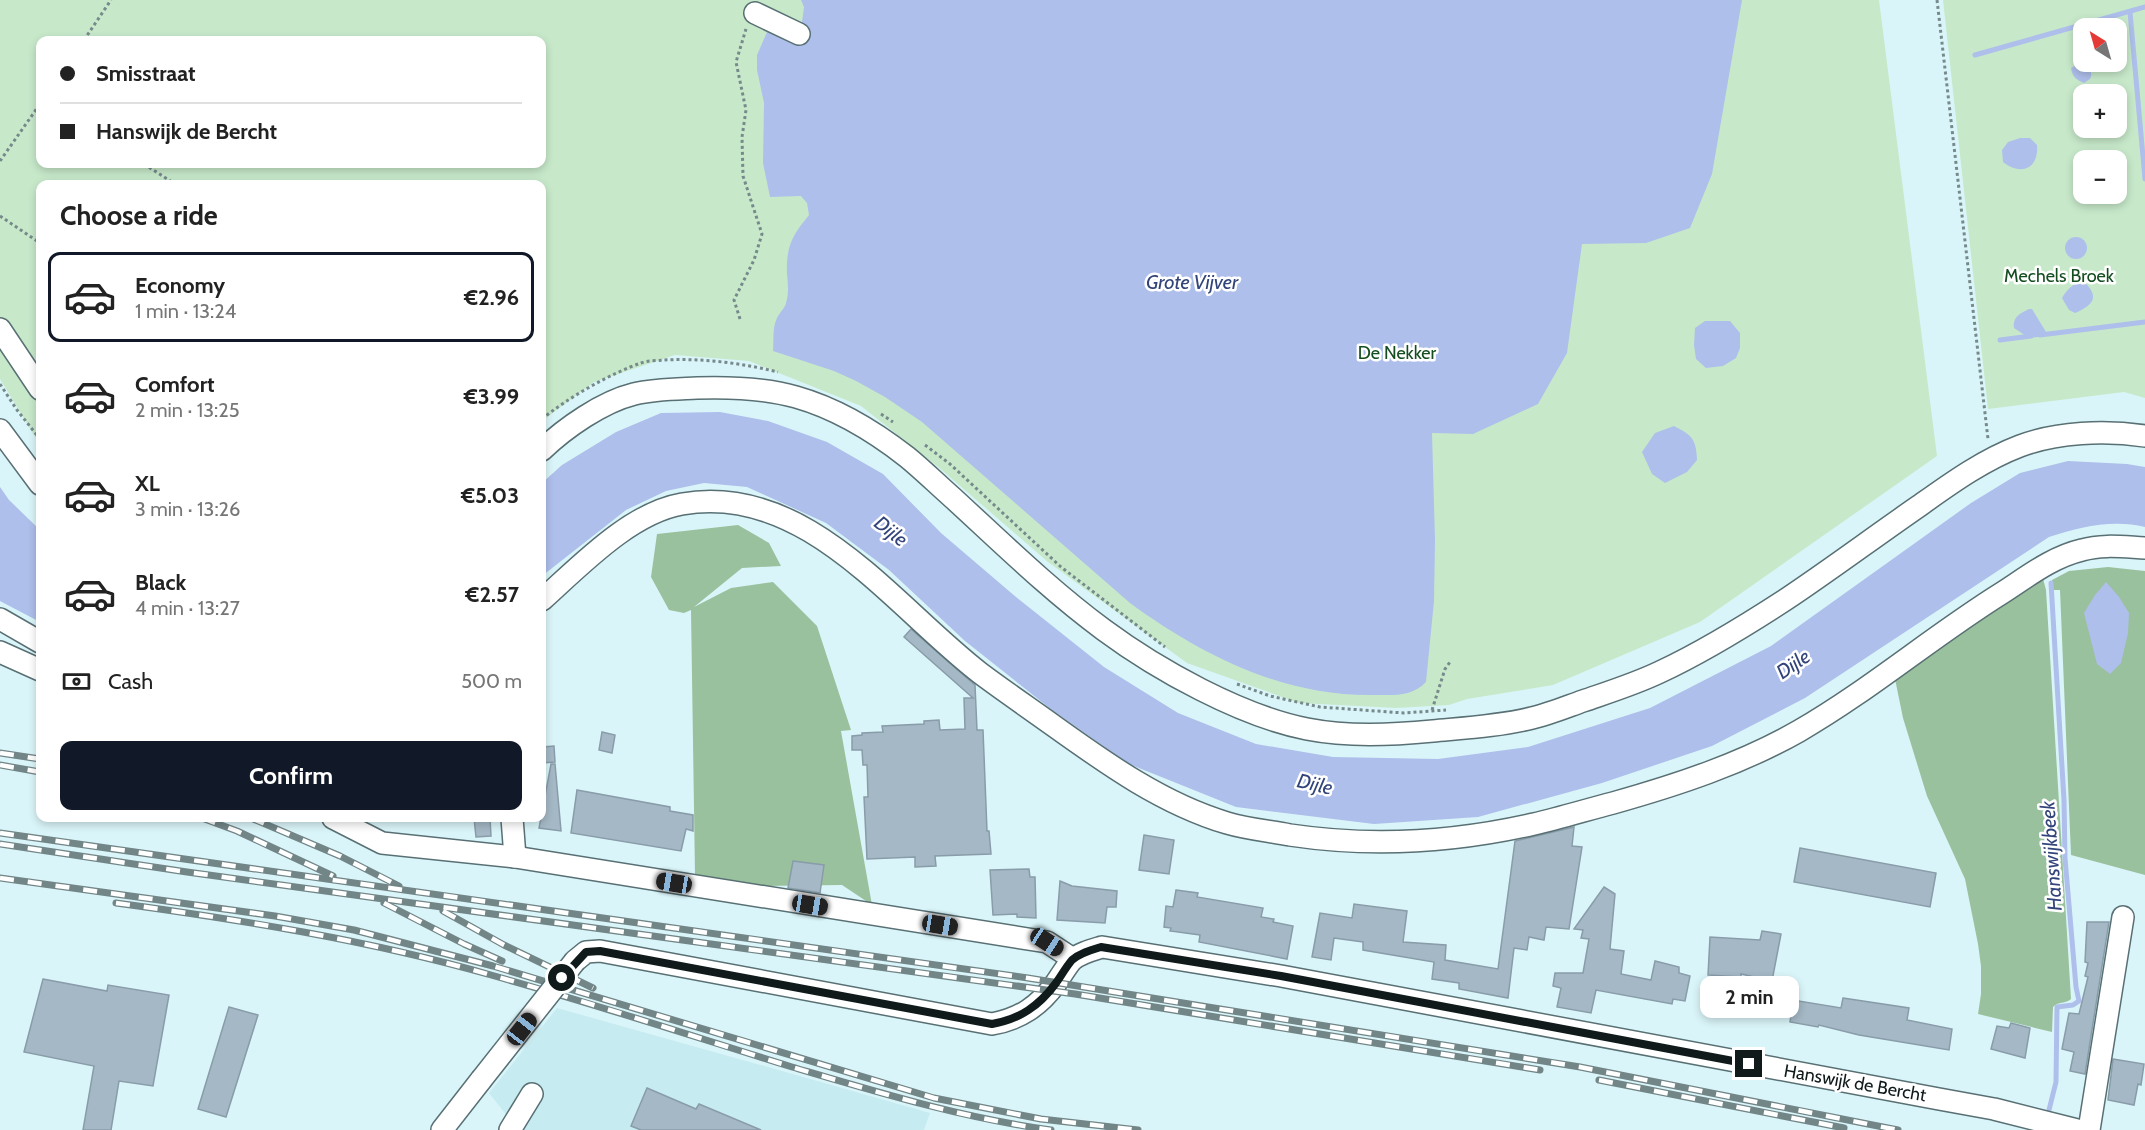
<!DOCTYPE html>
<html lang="en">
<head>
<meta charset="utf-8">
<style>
  body { margin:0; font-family:Cabin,sans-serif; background:#f6f6f6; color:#222; height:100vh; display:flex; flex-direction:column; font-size:22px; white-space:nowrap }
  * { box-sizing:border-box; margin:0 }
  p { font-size:20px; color:#767676 }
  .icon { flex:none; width:33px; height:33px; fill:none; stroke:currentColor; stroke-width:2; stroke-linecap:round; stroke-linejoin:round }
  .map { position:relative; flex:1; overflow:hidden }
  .drawer { position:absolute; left:36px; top:180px; width:510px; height:642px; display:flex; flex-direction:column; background:#fff; border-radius:12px; box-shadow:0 3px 9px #0003 }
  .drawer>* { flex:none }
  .banner { position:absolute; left:36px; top:36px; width:510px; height:132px; border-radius:12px; box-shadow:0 3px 9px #0003; display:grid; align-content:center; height:132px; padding:0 24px; background:#fff }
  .needle { width:39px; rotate:323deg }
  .tools { position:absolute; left:2073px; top:18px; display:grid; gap:12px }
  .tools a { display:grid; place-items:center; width:54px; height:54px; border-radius:12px; background:#fff; box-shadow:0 3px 9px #0003; font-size:30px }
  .end { position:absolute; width:27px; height:27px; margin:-14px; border:8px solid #101a1b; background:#fff; box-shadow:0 0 0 3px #fff }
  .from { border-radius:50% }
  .bubble { position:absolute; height:42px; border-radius:12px; background:#fff; box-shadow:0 3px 9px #0003; font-size:20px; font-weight:700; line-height:42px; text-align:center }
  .car { position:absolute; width:18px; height:36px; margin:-18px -9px; border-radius:8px; box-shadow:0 0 4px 2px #0007; background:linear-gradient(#222 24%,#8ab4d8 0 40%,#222 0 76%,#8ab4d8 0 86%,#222 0) }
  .banner b { display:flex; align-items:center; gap:21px; height:57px; font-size:22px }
  .banner b+b { border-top:2px solid #e0e0e0 }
  .banner i { width:15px; height:15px; background:#222 }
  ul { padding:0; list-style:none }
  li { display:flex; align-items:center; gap:18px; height:90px; margin:0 12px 9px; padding:0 12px; border:3px solid transparent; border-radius:12px }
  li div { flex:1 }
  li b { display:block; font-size:22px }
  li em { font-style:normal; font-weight:700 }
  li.current { border-color:#111827 }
  li>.icon { width:54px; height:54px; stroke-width:1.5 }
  h2 { padding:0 24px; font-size:27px; line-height:72px }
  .pay { display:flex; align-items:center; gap:15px; height:66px; padding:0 24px; font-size:22px }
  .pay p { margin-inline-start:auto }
  .action { display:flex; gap:12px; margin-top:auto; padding:12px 24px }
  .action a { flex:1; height:69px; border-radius:12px; background:#111827; color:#fff; font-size:24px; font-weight:700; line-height:69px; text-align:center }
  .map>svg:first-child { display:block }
  .built { fill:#c6ebf0 }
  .green { fill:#c7e9ca; fill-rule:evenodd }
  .forest { fill:#9ac19d }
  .water { fill:#aebfeb }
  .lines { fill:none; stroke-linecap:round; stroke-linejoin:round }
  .stream { stroke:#aebfeb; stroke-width:5 }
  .building { fill:#a4b8c5; stroke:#899ca9; stroke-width:1.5 }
  .minor-casing { stroke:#587074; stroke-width:24 }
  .path { stroke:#76898b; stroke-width:3; stroke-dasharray:3 3; stroke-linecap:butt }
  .minor { stroke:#fff; stroke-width:21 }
  .rail-casing { stroke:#728587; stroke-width:7 }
  .rail { stroke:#fff; stroke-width:4.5; stroke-dasharray:14; stroke-linecap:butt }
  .minor-bridge-casing { stroke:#587074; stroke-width:24; stroke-linecap:butt }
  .minor-bridge { stroke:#fff; stroke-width:21 }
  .route { stroke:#101a1b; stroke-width:8 }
  .labels { text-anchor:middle; stroke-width:5; stroke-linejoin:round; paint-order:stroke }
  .park-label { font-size:18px; fill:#134d20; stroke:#fff }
  .street-label { font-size:18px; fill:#101a1b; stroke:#fff }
  .water-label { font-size:20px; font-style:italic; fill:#32447a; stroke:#fff }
</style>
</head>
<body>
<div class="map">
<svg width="2145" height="1130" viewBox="0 0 2145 1130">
  <rect width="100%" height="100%" fill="#daf5f9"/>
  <!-- built -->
  <path class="built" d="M557,1008L775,1069L930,1113L924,1130H500L508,1117L489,1093Z"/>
  <!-- green -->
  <g class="green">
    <path d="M0,0H1879L1937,456L1700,622L1553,685L1467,699L1449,705L1396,708L1299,703L1187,663L1048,562L937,466L861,406L749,361L675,355L594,382L542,421V184H40V445L0,379ZM40,40H542V164H40Z"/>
    <path d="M1943,0H2145V398L2124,392L1988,409ZM2084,28H2116V62H2084ZM2084,94H2116V128H2084ZM2084,160H2116V194H2084Z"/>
  </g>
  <!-- forest -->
  <g class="forest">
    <path d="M738,525L769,543L781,566L742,568L694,607L731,588L773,582L817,626L851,730L841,731L872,905L842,885L756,886L695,875L691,610L684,613L669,610L651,577L657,534Z"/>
    <path d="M2108,567L2145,571V875L2071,855L2060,590H2053L2052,580L2069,571Z"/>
    <path d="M2042,575L2046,590L2071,999C2066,1004 2058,1001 2053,1007L2052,1032L1978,1014L1981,994V966L1978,944L1965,879L1927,796L1903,718L1894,674Z"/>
  </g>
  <!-- water -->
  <g class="water">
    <path d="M801,0H1742L1712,174L1690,228L1646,243L1582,244L1567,353L1538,404L1473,434L1432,433L1435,540L1434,601L1426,682C1412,697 1394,695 1375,695C1284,697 1201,655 1130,603L922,422L885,397L856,381L834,371L773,351C774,341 772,328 777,318C779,313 785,308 786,303C789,293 788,284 787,274C786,246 792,236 809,215L807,203L801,196L770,197L763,163L764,103L757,70V55L774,16L795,26L802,22L804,7Z"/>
    <path d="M2082,62C2088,66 2094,72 2090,79L2084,83C2076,80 2072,76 2071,68Z"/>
    <path d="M2020,138H2030L2037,145C2039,169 2021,176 2003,162L2002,150L2008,142Z"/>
    <circle cx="2076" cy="248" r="11"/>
    <path d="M2083,281C2100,296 2094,305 2075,313L2069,310L2062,298C2067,289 2073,284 2083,281Z"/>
    <path d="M2029,309H2032L2046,332L2045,336L2029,338L2014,328C2012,318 2020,313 2029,309Z"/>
    <path d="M1705,321H1730L1740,333V348L1736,358L1723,366L1706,368L1696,359L1694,345L1695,328Z"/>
    <path d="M720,412L768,421L827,442L883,474L941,533L1016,597L1104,667L1178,713L1256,744L1333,757L1438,759L1528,747L1650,708L1771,646L1971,503L2020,473L2068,461L2127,464L2145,467V527C2113,519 2079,527 2049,537L1805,698L1712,746L1602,783L1478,817L1374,824L1236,807L1129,764L1052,710L965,641L889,570L826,523L747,487L704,483L666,491L626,510L542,576V483L562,465L616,432L661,413Z"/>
    <path d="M1674,426C1692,435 1696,439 1697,460L1687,472L1665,483L1652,474L1642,452L1655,433Z"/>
    <path d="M0,487L9,500L40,530V622L0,601Z"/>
    <path d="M2106,582L2119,597L2129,613L2128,633L2121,663L2110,674L2097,664L2084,613L2095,595Z"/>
  </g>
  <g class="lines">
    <!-- stream -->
    <g class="stream">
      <path d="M2130,12L2145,179"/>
      <path d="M1975,55L2145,7"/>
      <path d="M2040,335L2145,322"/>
      <path d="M2000,340L2031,336"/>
      <path d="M2049,1110L2056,1082L2057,1007L2073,1005L2079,1001L2076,987L2065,858L2064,800L2051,583"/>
    </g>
  </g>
  <!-- building -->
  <g class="building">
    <path d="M911,629L975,685L977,730H983L987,831H989L991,854L935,856L936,866L915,867V857L867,859L864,797H868L867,765H863L862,750H852V736L862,735V733L883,732L882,726L924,724V721L939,720L940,730L965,729L964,698H973L904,637Z"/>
    <path d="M602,732L615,735L612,753L599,750Z"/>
    <path d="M554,746L555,762L542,763V747Z"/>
    <path d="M551,764H555L561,831L539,828Z"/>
    <path d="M577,790L670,807V811L693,815V831L686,829L681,851L571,833Z"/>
    <path d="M474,818H490L491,836L476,837Z"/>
    <path d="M1574,827L1572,846L1582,847L1569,929L1546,927L1544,940L1529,937L1527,950L1514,948L1508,998L1459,989V983L1432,979L1434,962L1363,950V942L1334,938L1331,960L1312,957L1320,913L1352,918L1354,904L1407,911L1403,942L1446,945L1445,960L1498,969L1515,841Z"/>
    <path d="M1144,835L1174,840L1169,874L1139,870Z"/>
    <path d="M1800,848L1936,873L1930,907L1794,882Z"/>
    <path d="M793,861L824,865L820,893L788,888Z"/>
    <path d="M1029,869L1030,877H1035L1036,918L1017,917V914L993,915L990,870Z"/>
    <path d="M1060,881L1072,886L1117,891L1116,907H1107L1105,923L1057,920Z"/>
    <path d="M1604,887L1615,894L1610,949L1624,951L1621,974L1651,980L1655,961L1679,967V973L1690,976L1685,1001L1673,999L1672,1004L1596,990L1591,1013L1557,1007L1561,988L1553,986L1555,973H1583L1589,939L1581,938L1583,930L1574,929Z"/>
    <path d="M1176,890L1198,893L1197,897L1263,908L1261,917L1274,919L1273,922L1293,926L1287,959L1199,942L1200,935L1170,931L1171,928L1164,927L1166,906L1173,907Z"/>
    <path d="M2087,922H2109L2085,1074L2070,1071L2074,1052L2062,1049L2069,1013L2079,1014L2088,977L2085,976L2088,963L2085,962Z"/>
    <path d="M1762,931L1781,934L1772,981L1741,974V977L1708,975L1710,937L1760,940Z"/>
    <path d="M43,979L107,991L108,985L169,995L153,1086L119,1081L111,1130H83L94,1066L24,1052Z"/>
    <path d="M1843,998L1909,1008L1907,1020L1952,1029L1949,1050L1859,1035L1819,1025L1818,1027L1790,1022L1793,1000L1841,1008Z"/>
    <path d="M229,1007L258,1015L226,1117L198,1109Z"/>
    <path d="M2011,1023L2030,1028L2025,1058L1991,1049L1997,1026L2009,1028Z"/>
    <path d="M2113,1059L2144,1064L2141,1085L2138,1084L2134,1105L2108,1100Z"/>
    <path d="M647,1088L696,1109L699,1104L761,1130H641L631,1126Z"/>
  </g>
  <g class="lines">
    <!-- minor casing -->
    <g class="minor-casing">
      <g id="minor">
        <path d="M755,13L799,34"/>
        <path d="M0,329L40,389"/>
        <path d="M0,430L40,484"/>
        <path d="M542,450C565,428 602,402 634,394C654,389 676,389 697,388C729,387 764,388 796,397C835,408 875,432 907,457C923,470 938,485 954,499C1003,544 1051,591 1104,630C1158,670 1241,716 1307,729C1348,737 1391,735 1433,731C1465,728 1500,726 1532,718C1549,714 1566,707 1583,701C1609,692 1635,684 1660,672C1703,652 1745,626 1785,600C1830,570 1874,537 1919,506C1950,484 1983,460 2020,446C2057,432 2105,430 2145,436"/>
        <path d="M542,600C580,566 630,513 682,504C806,482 893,606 980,673C1004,691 1029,708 1054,726C1107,764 1163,804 1227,823C1247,829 1269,831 1290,835C1370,847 1455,842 1534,824C1560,818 1586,810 1613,803C1677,785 1741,764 1799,731C1870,690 1933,636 2002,593C2027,577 2052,557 2082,550C2102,544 2124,547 2145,548"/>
        <path d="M0,619L40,642"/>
        <path d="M0,652L40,670"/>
        <path d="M333,818L382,843L515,857L1047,942L1073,959"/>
        <path d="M512,818L515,857"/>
        <path d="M575,961L586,952L600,951L992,1024C1020,1019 1039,1006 1056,983C1061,976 1066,967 1072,960C1080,953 1092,950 1102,947L1281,976L1939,1099L1994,1109L2077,1130"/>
        <path d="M442,1130L481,1080"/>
        <path d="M510,1130L532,1094"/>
        <path d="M2089,1130L2123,917"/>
      </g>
    </g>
    <!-- path -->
    <g class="path">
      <path d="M1937,0L1988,439"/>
      <path d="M84,40L111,0"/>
      <path d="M0,161L40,104"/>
      <path d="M144,164L175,184"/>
      <path d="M0,216L40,243"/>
      <path d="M740,319L734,300L754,260L762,234L743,176L742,137L746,110L736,62L746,29"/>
      <path d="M0,384L17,410L40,439"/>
      <path d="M881,414L893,422"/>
      <path d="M542,419C566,399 611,373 641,363C648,360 657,361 664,360C702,358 741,363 778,372"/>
      <path d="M925,445L950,464L1061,567L1165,647"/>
      <path d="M1237,684L1270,696L1320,707L1404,713L1446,710"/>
      <path d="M1432,710L1445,669L1450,662"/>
    </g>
    <!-- minor -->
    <use href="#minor" class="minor"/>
    <!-- rail casing -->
    <g class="rail-casing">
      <g id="rail">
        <path d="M0,753L40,759"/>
        <path d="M0,765L40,772"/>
        <path d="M202,818L237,831L333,876"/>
        <path d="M251,818L340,856L399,886"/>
        <path d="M0,833L1028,978L1580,1067L1898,1130"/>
        <path d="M0,844L187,872L1075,994L1540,1070"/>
        <path d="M0,878L275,916L354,930L493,966L934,1098L1041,1119L1138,1130"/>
        <path d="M116,903C242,920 368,940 491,975C592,1003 692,1036 792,1067C877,1092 962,1118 1051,1130"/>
        <path d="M384,903L464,944L502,961"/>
        <path d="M443,911L504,945L593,988"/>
        <path d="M1599,1080L1844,1128"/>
      </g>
    </g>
    <!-- rail -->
    <use href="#rail" class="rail"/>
    <!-- minor-bridge casing -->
    <g class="minor-bridge-casing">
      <path id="minor-bridge" d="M481,1080L575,961"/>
    </g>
    <!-- minor-bridge -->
    <use href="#minor-bridge" class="minor-bridge"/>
  </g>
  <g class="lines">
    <!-- route -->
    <path class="route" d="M562,978L586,952L600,951L992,1024C1020,1019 1039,1006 1056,983C1061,976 1066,967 1072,960C1080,953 1091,950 1101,947L1281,976L1749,1064"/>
  </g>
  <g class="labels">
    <!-- park labels -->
    <g class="park-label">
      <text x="2059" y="282">Mechels Broek</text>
      <text x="1397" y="359">De Nekker</text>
    </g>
    <!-- street labels -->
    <g class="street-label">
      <text transform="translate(1855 1083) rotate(10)" y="6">Hanswijk de Bercht</text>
    </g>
    <!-- water labels -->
    <g class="water-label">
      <text x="1192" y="289">Grote Vijver</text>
      <text transform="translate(891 531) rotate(38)" y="7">Dijle</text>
      <text transform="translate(1793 664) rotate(-34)" y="7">Dijle</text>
      <text transform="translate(1315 784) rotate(13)" y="7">Dijle</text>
      <text transform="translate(2051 856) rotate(-94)" y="7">Hanswijkbeek</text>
    </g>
  </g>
</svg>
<div class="tools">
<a><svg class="needle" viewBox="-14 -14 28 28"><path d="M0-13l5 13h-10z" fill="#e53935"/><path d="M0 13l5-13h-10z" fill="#767676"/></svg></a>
<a>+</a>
<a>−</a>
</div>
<i class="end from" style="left:562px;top:978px"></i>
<i class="end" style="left:1749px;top:1064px"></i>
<div class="bubble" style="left:1700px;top:976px;width:99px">2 min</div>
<i class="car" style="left:674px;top:883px;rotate:279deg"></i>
<i class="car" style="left:810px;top:905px;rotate:99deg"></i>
<i class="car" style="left:940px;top:925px;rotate:99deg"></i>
<i class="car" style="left:1047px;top:942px;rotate:123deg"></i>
<i class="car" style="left:522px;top:1029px;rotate:38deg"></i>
<div class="banner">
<b><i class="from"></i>Smisstraat</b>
<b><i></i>Hanswijk de Bercht</b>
</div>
<section class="drawer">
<h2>Choose a ride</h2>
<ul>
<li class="current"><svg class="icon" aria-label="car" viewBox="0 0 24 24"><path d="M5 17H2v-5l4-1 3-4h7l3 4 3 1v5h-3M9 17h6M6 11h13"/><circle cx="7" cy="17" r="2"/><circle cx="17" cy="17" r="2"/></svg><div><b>Economy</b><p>1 min · 13:24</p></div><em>€2.96</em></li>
<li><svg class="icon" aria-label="car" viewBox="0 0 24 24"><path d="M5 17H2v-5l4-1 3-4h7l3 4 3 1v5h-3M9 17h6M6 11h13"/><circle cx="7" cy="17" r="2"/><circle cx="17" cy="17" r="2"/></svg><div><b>Comfort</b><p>2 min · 13:25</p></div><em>€3.99</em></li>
<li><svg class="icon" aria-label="car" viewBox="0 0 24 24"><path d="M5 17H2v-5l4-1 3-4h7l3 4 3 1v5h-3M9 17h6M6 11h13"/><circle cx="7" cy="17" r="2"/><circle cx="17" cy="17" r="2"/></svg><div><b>XL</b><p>3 min · 13:26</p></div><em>€5.03</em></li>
<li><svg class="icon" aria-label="car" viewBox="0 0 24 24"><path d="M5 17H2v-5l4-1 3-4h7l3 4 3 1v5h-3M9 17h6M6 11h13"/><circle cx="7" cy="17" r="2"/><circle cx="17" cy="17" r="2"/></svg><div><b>Black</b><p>4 min · 13:27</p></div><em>€2.57</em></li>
</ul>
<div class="pay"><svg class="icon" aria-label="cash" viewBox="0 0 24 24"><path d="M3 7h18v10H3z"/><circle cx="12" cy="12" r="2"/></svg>Cash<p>500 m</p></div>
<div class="action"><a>Confirm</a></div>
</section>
</div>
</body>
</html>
